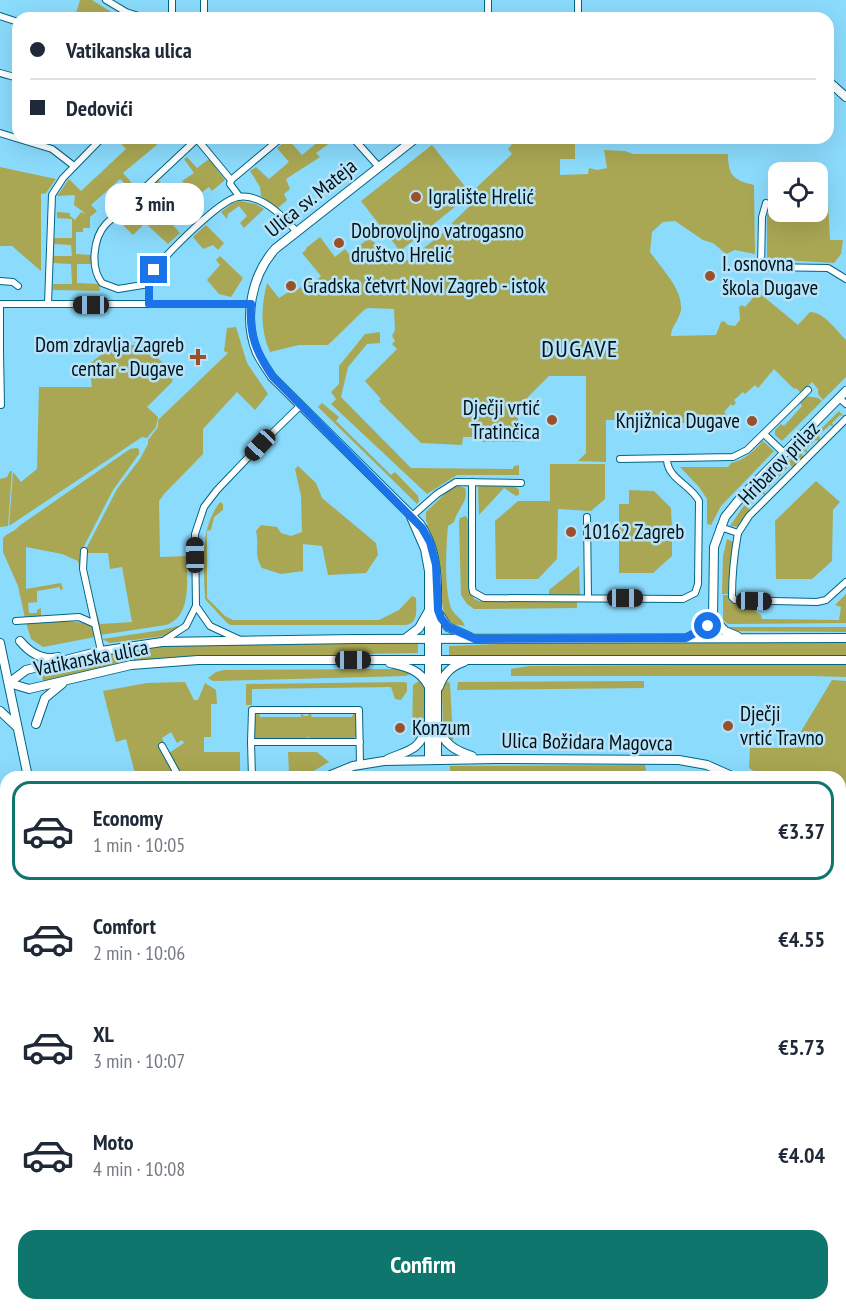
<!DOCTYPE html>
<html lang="en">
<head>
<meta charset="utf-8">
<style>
  body { margin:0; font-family:"PT Sans Narrow",sans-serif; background:#f2f2f3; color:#1f2937; height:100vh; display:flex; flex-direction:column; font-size:22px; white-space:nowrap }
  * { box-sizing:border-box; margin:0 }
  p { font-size:20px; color:#747a83 }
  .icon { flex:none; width:33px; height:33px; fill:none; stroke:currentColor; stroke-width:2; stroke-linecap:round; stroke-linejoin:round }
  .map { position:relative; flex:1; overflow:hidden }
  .drawer { position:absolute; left:0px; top:771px; width:846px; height:540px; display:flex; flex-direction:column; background:#fff; border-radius:18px 18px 0 0; box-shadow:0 6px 24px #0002 }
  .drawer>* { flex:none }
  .hud { position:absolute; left:12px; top:12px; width:822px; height:132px; border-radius:18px; box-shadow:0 6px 24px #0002; display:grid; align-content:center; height:132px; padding:0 18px; background:#fff }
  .controls { position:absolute; left:768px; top:162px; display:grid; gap:12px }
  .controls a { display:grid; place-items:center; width:60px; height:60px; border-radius:12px; background:#fff; box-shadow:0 6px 24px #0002; font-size:30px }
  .end { position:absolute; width:27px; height:27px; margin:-14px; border:8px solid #1a73e8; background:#fff; box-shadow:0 0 0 3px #fff }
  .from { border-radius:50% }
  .bubble { position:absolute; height:42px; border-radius:18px; background:#fff; box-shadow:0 6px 24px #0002; font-size:20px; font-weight:700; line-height:42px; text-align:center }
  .car { position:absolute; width:18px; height:36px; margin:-18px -9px; border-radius:8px; box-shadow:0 0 4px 2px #0007; background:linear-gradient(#222 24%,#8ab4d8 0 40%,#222 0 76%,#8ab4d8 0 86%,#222 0) }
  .hud b { display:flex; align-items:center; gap:21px; height:57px; font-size:22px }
  .hud b+b { border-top:2px solid #e0e1e3 }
  .hud i { width:15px; height:15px; background:#1f2937 }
  ul { padding:10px 0 0; list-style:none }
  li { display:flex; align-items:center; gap:18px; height:99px; margin:0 12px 9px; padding:0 6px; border:3px solid transparent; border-radius:18px }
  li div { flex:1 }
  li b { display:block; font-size:22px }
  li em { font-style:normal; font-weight:700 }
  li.on { border-color:#0f766e }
  li>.icon { width:54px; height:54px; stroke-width:1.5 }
  .action { display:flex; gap:12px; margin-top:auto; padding:12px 18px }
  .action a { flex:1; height:69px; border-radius:18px; background:#0f766e; color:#fff; font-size:24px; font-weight:700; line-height:69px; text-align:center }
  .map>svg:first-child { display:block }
  .green { fill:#a9a753 }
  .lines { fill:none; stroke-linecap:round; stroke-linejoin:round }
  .street-casing { stroke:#026685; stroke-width:8 }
  .secondary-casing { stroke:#026685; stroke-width:10 }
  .street { stroke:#fff; stroke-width:6 }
  .secondary { stroke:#fff; stroke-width:8 }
  .route { stroke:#1a73e8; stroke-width:8 }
  .poi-dot { fill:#98512a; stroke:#b6e3f8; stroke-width:2 }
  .labels { text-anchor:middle; stroke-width:5; stroke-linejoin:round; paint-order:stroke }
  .poi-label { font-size:21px; fill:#00111a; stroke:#b6e3f8; text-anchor:start }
  .street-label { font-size:21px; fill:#00111a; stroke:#b6e3f8 }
  .quarter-label { font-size:24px; letter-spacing:1.5px; fill:#00111a; stroke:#b6e3f8 }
</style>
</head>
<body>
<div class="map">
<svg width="846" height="1311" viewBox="0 0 846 1311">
  <rect width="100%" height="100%" fill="#8bdbfd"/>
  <!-- green -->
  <g class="green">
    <path d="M80,0H92L121,18H85L76,13Z"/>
    <path d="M116,138H129L132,141L136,138H165L123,173L137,189L134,192L120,179L91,205L97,211L90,217V228H83V232H76V254L91,255L92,264H77V283L99,284L100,291L53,290V284H72L71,264L53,263V256H72L71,245L53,244V238H72V219L57,218V212L70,213V216L75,220L81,212L86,214L74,205L75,195L57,196L69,179L81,191L126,149Z"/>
    <path d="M323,138H337L316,153L320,157L286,179L290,189L284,194L287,200L278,208L261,196L260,187L250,171L256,167L269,179L289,162L277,148L288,139L302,155Z"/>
    <path d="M517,138H575V159H560V175L588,174L589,168L597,170L607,168L604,150L625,151L633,154H728C728,176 734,180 754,185L755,254L735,250L726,254L713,243L703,240L675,221L663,222L652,232L650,252C661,268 683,289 681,310C679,321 671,326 671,336L716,335L721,322L724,321L728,325L735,326L740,320L739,307L742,305L745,307L758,292L798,325L810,312C824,312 836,330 846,340V377L823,400L818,394V389L812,382L801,393L796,388L794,389L774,369L758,388L755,385L745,394L743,392L734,400L736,403L733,406L731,404L724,412L727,415L718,423H670L669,419H654V422L645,420H606V462L578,461L586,453V376H549L518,407V433H524V442H482L475,437H463L462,445L421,443L379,401L381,399L365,381L397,349L392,344L395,341L392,336L395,330L394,309L368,308L364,310L328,345H299L270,352C260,329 261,307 267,283L279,298L295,288L297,290L310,280L315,286L319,283L317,280L321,276L302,253L306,250V248L320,237L335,257L345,249L349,254L368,239L374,242L388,258L394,263H400L410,259L453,225L452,223L477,199L474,195L478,192L476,188L512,154L508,149Z"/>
    <path d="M432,145L471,194L400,251L361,201Z"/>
    <path d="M187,157L197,168L209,159L225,180L212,191L209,187L198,195L192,189L187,193L184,191L175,198L179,203L182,202L187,207L179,213L169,203L160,210L180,233L168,244L145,223L133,235L118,220L146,194L157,205L166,197L155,184L158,180L171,193L184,183L182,181L194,173L184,159Z"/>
    <path d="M0,167L56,179L46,193L41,194V271L12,246H0Z"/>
    <path d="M820,171L827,181L830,240H843L841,254L834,263L767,259V214L775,209L778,204V212H818V172H782Z"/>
    <path d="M240,201L256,204L264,209L244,228L240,223L247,216L239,206L228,214L227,219L221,212L233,203Z"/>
    <path d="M206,225L224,243L218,250L213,245L203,249L193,237Z"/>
    <path d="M220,256L243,278L231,297L219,294L207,280L220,265L216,260Z"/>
    <path d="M236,327L247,363L268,394L255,410L237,392L203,429V454L164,494L159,501L160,557L187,556C186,579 193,616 166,625L100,635L95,606L100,624L132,622L122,567L110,569L108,553H87L86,549L117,489L140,459L148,444V440L158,427V420L228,353L224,351L227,328Z"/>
    <path d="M380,332V343L367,344L348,367L341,397L411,468L513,469L514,466L519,465V475H457L427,494L331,404L336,399L331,392L339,384V366L365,334Z"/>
    <path d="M114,345H142L174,372L172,382L147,407L158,417L156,427L147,438L142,437L9,526L13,472L21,482L37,469L39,387H92L89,364Z"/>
    <path d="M806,396L818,398L822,401L782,441L775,435V430L781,424L784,426L802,406L800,402Z"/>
    <path d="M322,403L339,417L336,421L391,475L395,472L418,496L419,501L417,504L318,407Z"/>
    <path d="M839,411L844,417L840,415L832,423L834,427L830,425L819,435L820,441L815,440L806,449L808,453L804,451L801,453L804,458L794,468L790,465L764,492L766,495L765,496L762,493L748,508L751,511L741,527L730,526L743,507Z"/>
    <path d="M763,441L774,451L721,506L711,525L707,524V499L699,487L680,467H728L731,463C745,460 754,451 763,441Z"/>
    <path d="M136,448L139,449V454L113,490L83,548L80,560L82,580L78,561L62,554L26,547V589L61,583L63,589L60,590V587L37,591V602L28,603L29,613H37V610L41,608V616L25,618L18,586L3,552V538C8,532 15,532 19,526L130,449Z"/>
    <path d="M550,464H605V499L591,511L558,509L557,559L538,579H496L495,521L518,501H550Z"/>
    <path d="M298,466L316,483L322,498L376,543L378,555L366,573L328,575L322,546L303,544V571L281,574L262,568C253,553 260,547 256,531L261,525L277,527L281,533L291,536L302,532L301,496L295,469Z"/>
    <path d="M10,471H12L8,526L0,527V479L7,477Z"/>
    <path d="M816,481L840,502L833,510L832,561L812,579H776L775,521Z"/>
    <path d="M482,485L515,486L519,490V495L516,496L504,488L479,515L478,487Z"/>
    <path d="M459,486L465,488C469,502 457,509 454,522L448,526C446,547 444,589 451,608C454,615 462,618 465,626L453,624L444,614L439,584L423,527L428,524L426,521V512L452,487Z"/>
    <path d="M629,490L654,491L671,508L672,531L666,532V536H663V541H672V556L653,573H619V504H629Z"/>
    <path d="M220,502L223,504V510L214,517L211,530L207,531V598L225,616L233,620H379L399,610L412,596L416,598C416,608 419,623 406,625H231L227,623L205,599C204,566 199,529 220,502Z"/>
    <path d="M466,516L469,522L470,588L474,599L479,601L577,602V608L474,609L467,604L461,595L459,522L460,518Z"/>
    <path d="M727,539L734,542L731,594H722L723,556Z"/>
    <path d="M579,566L580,595H549V590Z"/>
    <path d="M846,594V623L728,624L723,620V595H731V602H751L756,612L761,615L762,619L839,620L841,607L835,605Z"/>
    <path d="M60,620C71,623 81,621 92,625L95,637L43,647L31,639L26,623Z"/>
    <path d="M177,626L182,627L164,636L110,643L102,639L162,630Z"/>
    <path d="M724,627H846V632L735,631Z"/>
    <path d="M846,642V655L449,656V646L521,643Z"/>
    <path d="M418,643V653L358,654L336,657L192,658L43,682L42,673L113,653L172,645Z"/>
    <path d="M846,664V677L811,676H511V669L529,666Z"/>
    <path d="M395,669L410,671V674L406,676L213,681L208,678L216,672L224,670Z"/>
    <path d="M832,680L846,681V850H840V777H762L749,768L750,748H791Z"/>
    <path d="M419,681L424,687L425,723L417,741L412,734L413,685Z"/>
    <path d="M445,681L450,683L453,740L450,742L443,727L442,691Z"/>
    <path d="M644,681V688L457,690L458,682Z"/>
    <path d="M185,682L194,700H198L205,683L216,690L217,704H211V737H204V752H240V777H182L169,753L184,743L182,740L177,743L171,732L162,738L178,777H136L126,739L116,742L103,691L147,683Z"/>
    <path d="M404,682L407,683V691L401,700L395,699L391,687L252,689V705H246V684Z"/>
    <path d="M310,712L312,717H352L354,712L357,714L358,736L352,739H311L308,737L301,740L257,739L255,738L254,717L258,713H259L260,717H301V713L304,716H308Z"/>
    <path d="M288,752H317L329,762C316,769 302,782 289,772Z"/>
    <path d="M645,765L646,770L643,772L450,771V766Z"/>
    <rect x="840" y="1212" width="6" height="86"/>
    <path d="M6,1233V1305H51L54,1311H0V1235Z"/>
    <rect x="313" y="1305" width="102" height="6"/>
    <rect x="420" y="1305" width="85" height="6"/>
    <path d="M507,1305H603V1311H508Z"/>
  </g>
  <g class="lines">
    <!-- street casing -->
    <g class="street-casing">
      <g id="street">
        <path d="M106,0L126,12L145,18"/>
        <path d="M488,0V18"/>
        <path d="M578,0V18"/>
        <path d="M0,16L18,22"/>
        <path d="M172,18V0"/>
        <path d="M204,18V0"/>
        <path d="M297,18L321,16L327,18"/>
        <path d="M0,73L18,78"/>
        <path d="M0,133L52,149L74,166"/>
        <path d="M353,138L379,167"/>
        <path d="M197,139L231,180"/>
        <path d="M231,180L281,138"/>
        <path d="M231,180L230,184L239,196"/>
        <path d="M766,203L762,217L761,267L828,268L846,279"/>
        <path d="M0,281L13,282L18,286"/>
        <path d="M149,284L118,289L102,283C90,268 93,238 106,224L198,138"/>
        <path d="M0,304H251"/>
        <path d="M48,304L52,195L63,178L102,138"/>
        <path d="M149,304V280L154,270C167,254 219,200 238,197C260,193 283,216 296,231"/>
        <path d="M0,306V353"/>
        <path d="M0,353L1,405"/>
        <path d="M839,398L846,404"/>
        <path d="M764,434L784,453"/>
        <path d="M620,459L733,457L747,450L808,390"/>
        <path d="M472,482V587L473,592L484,598L683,599L695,593L698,584L699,501C691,485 668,479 667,460"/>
        <path d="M411,517L437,494L456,482L521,483"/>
        <path d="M587,517L588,598"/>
        <path d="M720,527L738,533C734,555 732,575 732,597L735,600L817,602L826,600L846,582"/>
        <path d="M738,533L749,516L846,419"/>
        <path d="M84,551L83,569L101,651"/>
        <path d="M196,606L210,626L238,639"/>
        <path d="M16,621L79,617L95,624"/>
        <path d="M163,641L186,626L196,606L195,534L204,507L217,490L260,445L300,406"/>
        <path d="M251,742L252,777"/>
        <path d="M162,746L179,777"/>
        <path d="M360,764L359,710H252L251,742H360"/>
        <path d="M840,1182H846"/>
        <path d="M620,1305L846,1308"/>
      </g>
    </g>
    <!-- secondary casing -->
    <g class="secondary-casing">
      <g id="secondary">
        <path d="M828,81L846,97"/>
        <path d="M416,138L275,249C251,276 243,319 257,353C261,361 267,369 272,377L420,524C433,543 436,563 437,586V760"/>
        <path d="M411,517L425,549L429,571V760"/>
        <path d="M439,614L448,627L470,637"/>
        <path d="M713,618L714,547L725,517L742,496L846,391"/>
        <path d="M713,618L725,631L737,636"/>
        <path d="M689,637L701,631L713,618"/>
        <path d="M406,638L419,628L428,612"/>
        <path d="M20,641C30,653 42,661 58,657"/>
        <path d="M0,643L28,777"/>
        <path d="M390,663C406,667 419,669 428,685"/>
        <path d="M9,683L26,670L101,651L162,642L355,639L846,638"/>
        <path d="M9,683L29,689L131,665L198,660H846"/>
        <path d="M439,687C443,675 451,666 464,662"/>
        <path d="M0,711L16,726"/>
        <path d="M36,724L45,698L62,684"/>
        <path d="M439,727C443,744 456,751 472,756"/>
        <path d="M388,759C409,750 419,751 427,727"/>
        <path d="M326,777L353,766L384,761L496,759L679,760L707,765L734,777"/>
        <path d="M840,1103H846"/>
        <path d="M840,1114H846"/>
        <path d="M143,1305V1311"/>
        <path d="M151,1305L152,1311"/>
        <path d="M169,1305L170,1311"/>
        <path d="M179,1305L180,1311"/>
        <path d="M804,1305V1311"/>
        <path d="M308,1311V1305"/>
      </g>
    </g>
    <!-- street -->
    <use href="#street" class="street"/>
    <!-- secondary -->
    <use href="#secondary" class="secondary"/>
  </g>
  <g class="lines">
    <!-- route -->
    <path class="route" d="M154,270L149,280V304H251C249,335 256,352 273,377L422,528L430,542L436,565L438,610L441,618L448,627L475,639L665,638H686L708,626"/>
  </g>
  <!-- markers -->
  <g class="poi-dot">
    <circle cx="416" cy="197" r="6"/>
    <circle cx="339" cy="243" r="6"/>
    <circle cx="710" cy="276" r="6"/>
    <circle cx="291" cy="286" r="6"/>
    <path d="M195 348h6v6h6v6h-6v6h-6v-6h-6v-6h6z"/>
    <circle cx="552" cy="420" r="6"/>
    <circle cx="752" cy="421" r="6"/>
    <circle cx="571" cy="532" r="6"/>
    <circle cx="728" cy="726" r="6"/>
    <circle cx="400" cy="728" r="6"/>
  </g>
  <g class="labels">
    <!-- poi labels -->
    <g class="poi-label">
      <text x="428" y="204">Igralište Hrelić</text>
      <text x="351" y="238">Dobrovoljno vatrogasno<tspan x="351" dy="24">društvo Hrelić</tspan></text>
      <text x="722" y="271">I. osnovna<tspan x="722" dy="24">škola Dugave</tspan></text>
      <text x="303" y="293">Gradska četvrt Novi Zagreb - istok</text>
      <text x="184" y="352" text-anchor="end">Dom zdravlja Zagreb<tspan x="184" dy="24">centar - Dugave</tspan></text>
      <text x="540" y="415" text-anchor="end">Dječji vrtić<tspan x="540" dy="24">Tratinčica</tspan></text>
      <text x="740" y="428" text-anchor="end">Knjižnica Dugave</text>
      <text x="583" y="539">10162 Zagreb</text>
      <text x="740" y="721">Dječji<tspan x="740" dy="24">vrtić Travno</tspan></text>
      <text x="412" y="735">Konzum</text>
    </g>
    <!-- street labels -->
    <g class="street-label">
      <text transform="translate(311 198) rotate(-39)" y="7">Ulica sv. Mateja</text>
      <text transform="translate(779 463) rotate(-46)" y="7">Hribarov prilaz</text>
      <text transform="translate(91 658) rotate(-11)" y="7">Vatikanska ulica</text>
      <text transform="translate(587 742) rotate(1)" y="7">Ulica Božidara Magovca</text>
    </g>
    <!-- quarter labels -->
    <g class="quarter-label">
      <text x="580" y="357">DUGAVE</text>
    </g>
  </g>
</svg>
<div class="controls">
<a><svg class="icon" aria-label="locate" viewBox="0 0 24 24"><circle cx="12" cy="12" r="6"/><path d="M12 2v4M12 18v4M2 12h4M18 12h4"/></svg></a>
</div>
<i class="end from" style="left:708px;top:626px"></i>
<i class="end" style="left:154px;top:270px"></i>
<div class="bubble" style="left:105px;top:183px;width:99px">3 min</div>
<i class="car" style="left:91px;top:305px;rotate:270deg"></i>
<i class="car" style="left:260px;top:445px;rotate:223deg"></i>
<i class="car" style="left:195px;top:555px;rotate:359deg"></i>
<i class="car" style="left:625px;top:598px;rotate:90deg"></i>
<i class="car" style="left:754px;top:601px;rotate:91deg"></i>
<i class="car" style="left:353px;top:660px;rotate:90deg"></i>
<div class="hud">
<b><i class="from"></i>Vatikanska ulica</b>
<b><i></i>Dedovići</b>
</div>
<section class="drawer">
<ul>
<li class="on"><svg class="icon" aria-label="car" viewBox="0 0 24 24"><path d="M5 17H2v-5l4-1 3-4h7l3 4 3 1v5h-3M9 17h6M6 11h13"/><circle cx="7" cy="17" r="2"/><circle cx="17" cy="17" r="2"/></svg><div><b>Economy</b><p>1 min · 10:05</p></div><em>€3.37</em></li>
<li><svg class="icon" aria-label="car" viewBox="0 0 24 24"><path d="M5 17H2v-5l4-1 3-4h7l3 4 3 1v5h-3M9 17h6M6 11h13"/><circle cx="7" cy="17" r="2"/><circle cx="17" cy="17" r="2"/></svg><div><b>Comfort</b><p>2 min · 10:06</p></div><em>€4.55</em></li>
<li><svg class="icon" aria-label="car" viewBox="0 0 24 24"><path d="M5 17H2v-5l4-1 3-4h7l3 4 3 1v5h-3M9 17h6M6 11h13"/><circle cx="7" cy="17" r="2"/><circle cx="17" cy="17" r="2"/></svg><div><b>XL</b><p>3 min · 10:07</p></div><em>€5.73</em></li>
<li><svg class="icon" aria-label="car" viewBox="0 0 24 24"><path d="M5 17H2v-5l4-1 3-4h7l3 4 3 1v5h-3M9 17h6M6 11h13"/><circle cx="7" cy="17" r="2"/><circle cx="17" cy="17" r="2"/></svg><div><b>Moto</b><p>4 min · 10:08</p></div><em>€4.04</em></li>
</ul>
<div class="action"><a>Confirm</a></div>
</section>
</div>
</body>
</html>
